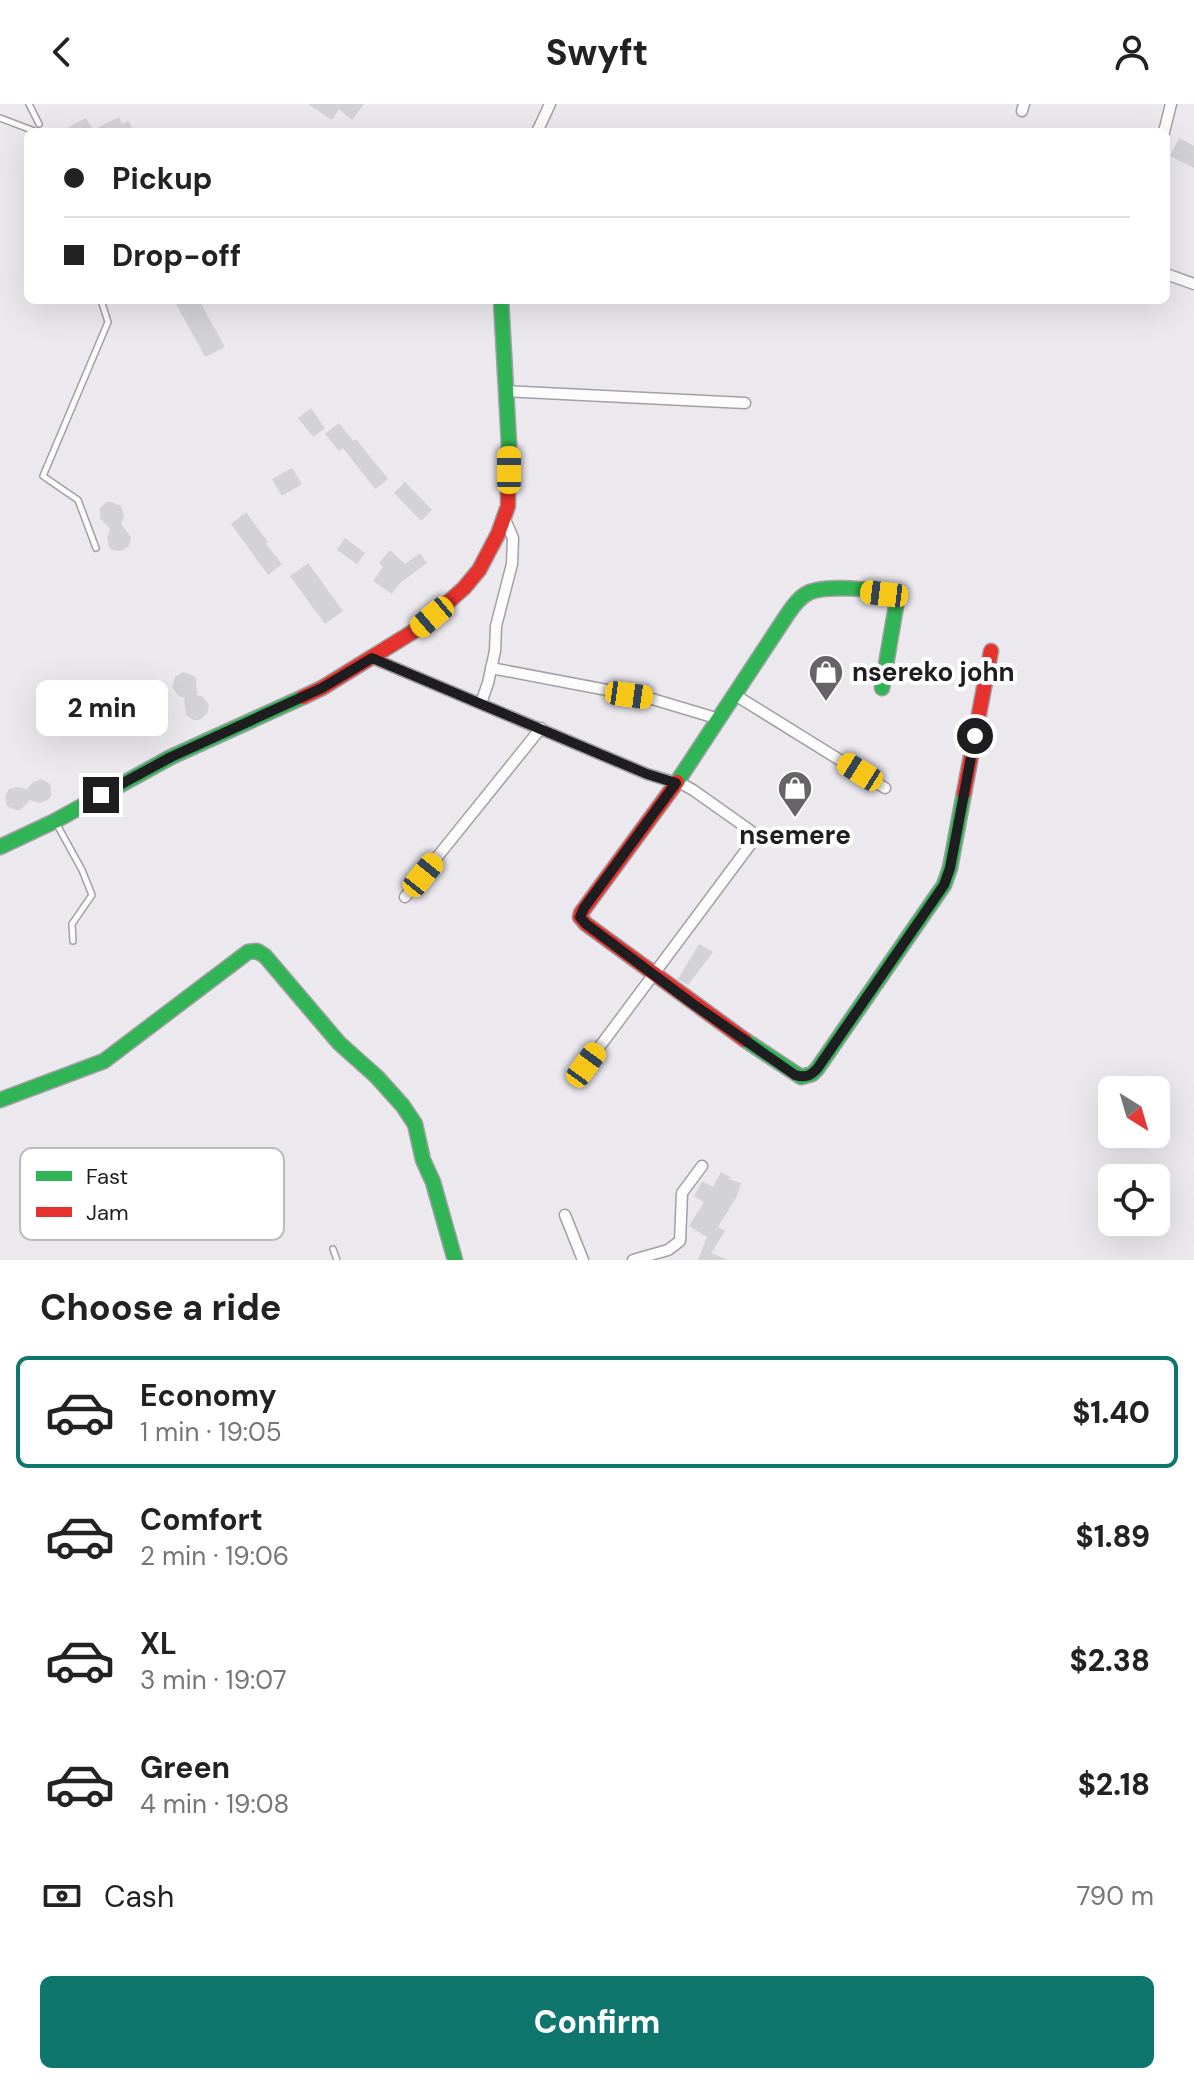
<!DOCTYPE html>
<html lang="en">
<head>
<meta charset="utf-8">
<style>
  body { margin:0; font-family:"DM Sans",sans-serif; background:#f6f6f6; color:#222; height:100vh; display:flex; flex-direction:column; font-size:30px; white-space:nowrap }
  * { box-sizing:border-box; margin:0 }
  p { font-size:26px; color:#767676 }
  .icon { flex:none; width:44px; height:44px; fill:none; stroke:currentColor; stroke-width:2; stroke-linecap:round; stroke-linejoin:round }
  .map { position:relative; height:1156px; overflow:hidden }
  .side { display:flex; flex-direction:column; background:#fff; flex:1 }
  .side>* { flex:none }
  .hud { position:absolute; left:24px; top:24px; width:1146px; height:176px; border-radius:12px; box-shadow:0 8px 32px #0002; display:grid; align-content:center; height:176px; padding:0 40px; background:#fff }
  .needle { width:52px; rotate:143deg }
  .controls { position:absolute; left:1098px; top:972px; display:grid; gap:16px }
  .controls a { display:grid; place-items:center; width:72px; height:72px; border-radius:12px; background:#fff; box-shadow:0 8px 32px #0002; font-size:40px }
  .end { position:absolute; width:36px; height:36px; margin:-18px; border:10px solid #1e1d1f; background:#fff; box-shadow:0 0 0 4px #fff }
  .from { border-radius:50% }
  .bubble { position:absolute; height:56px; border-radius:12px; background:#fff; box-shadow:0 8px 32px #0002; font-size:26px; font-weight:800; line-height:56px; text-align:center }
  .car { position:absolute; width:24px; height:48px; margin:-24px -12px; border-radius:10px; box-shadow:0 0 6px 2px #0007; background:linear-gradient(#f5c518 24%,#345 0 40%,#f5c518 0 76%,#345 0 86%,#f5c518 0) }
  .hud b { display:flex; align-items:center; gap:28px; height:76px; font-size:30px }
  .hud b+b { border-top:2px solid #e0e0e0 }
  .hud i { width:20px; height:20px; background:#222 }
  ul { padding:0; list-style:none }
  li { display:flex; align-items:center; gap:24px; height:112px; margin:0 16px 12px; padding:0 24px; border:4px solid transparent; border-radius:12px }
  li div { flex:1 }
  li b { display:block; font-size:30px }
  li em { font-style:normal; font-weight:800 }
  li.on { border-color:#0f766e }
  li>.icon { width:72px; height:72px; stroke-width:1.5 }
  h2 { padding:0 40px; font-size:36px; line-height:96px }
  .pay { display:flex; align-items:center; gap:20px; height:88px; padding:0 40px; font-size:30px }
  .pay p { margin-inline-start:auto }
  .action { display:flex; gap:16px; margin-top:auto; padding:16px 40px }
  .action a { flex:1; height:92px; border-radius:12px; background:#0f766e; color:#fff; font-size:32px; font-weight:800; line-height:92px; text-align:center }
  header { display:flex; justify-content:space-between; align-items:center; height:104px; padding:0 40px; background:#fff; font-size:36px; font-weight:800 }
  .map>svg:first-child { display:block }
  .building { fill:#d3d2d6 }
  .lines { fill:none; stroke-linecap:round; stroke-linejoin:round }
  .lane-casing { stroke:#a2a0a4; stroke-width:8 }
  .street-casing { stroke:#a2a0a4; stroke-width:13 }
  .fast-casing { stroke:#a2a0a4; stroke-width:17 }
  .jam-casing { stroke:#a2a0a4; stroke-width:17 }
  .lane { stroke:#fcfcfc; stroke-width:5 }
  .street { stroke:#fcfcfc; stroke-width:10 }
  .fast { stroke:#30b455; stroke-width:14 }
  .jam { stroke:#e5322d; stroke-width:14 }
  .route { stroke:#1e1d1f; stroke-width:10 }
  .labels { text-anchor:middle; stroke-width:8; stroke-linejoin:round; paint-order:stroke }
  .poi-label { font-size:26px; font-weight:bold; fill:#1e1d1f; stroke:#fff; text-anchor:start }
  .key { fill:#fff; stroke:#bcbbbc; stroke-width:2 }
  .key-label { font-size:22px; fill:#1e1d1f }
</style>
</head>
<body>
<header><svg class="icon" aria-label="back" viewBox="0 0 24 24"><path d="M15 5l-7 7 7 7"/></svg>Swyft<svg class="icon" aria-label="person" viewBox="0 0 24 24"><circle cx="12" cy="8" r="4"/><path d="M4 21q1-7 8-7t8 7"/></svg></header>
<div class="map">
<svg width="1194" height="1156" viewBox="0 0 1194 1156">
  <rect width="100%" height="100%" fill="#ebe9ee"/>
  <!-- building -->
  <g class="building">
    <path d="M308,0H364L352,16L339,5L332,16Z"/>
    <path d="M119,13L122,20L128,17L134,28H60L86,14L93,26Z"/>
    <path d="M1179,34L1194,42V64L1170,52Z"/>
    <path d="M174,196H199L225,243L205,253Z"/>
    <path d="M311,304L325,324L313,333L298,314Z"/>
    <path d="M339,319L353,337L356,335L388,375L375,385L343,344L339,347L325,330Z"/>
    <path d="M292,364L302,380L282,392L272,375Z"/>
    <path d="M405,378L432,406L421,417L394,389Z"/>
    <path d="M107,398H112L121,402L124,411L121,420L131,433L129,442L121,447L112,446L109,443L107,433L110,425L100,414V404Z"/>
    <path d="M246,408L268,438L266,440L282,460L268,471L231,420Z"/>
    <path d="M345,434L365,449L357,460L337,446Z"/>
    <path d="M390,446L405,460L420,449L427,459L400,479L392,490L373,477L383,463L379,459Z"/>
    <path d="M308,459L343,507L325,520L290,472Z"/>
    <path d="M183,568L192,571L196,574L197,591L203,593L209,601L207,610L199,616H194L186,611L184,594L178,591L172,583L175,573Z"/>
    <path d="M41,675L49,679L51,683V692L48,696L39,699L30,696L20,706H15L7,702L5,693L9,685L18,683L27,685L33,678Z"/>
    <path d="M699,840L713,848L688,881L678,875Z"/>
    <path d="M721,1068L730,1073L729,1075L741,1079L737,1092L718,1123L725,1127L711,1149L728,1156H698L707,1133L689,1122L704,1098L694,1092L702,1077L713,1083Z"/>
  </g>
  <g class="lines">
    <!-- lane casing -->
    <g class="lane-casing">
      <g id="lane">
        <path d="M29,0L39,20"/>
        <path d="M0,14L37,28"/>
        <path d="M96,444L78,396L43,372L108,218L101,196"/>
        <path d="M55,717L82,766L92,791L72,820L73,837"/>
        <path d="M333,1145L337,1156"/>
      </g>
    </g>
    <!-- street casing -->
    <g class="street-casing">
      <g id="street">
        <path d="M1022,7L1024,0"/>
        <path d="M537,28L550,0"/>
        <path d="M1164,28L1171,0"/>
        <path d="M1166,170L1194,180"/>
        <path d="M505,287L745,299"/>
        <path d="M372,554L647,670L684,681L693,686L751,727L754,732L750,741L586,961"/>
        <path d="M491,564L649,594L719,615"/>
        <path d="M735,591L885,684"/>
        <path d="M481,599L488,579L495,547L496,522L512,460L513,434L504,413"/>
        <path d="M405,793L541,624"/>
        <path d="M565,1111L583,1156"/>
        <path d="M633,1156L668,1146L680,1137L682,1089L702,1062"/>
      </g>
    </g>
    <!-- fast casing -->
    <g class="fast-casing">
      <g id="fast">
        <path d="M501,196L509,340L508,378"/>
        <path d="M677,678L787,511C793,502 800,492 810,488C825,482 874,483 888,492C894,495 893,496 896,502L882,584"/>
        <path d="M0,743L55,717L171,653L303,593"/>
        <path d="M745,936L801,973L812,970L817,965L944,781L950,764L964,689"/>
        <path d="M0,996L104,957L248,848L257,847L265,852L339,939L377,973L403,1002L415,1020L423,1056L433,1078L455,1156"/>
      </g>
    </g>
    <!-- jam casing -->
    <g class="jam-casing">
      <g id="jam">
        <path d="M303,593L322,584L419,524L464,484L479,466L498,430L508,402V378"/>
        <path d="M677,678L581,809L580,813L586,820L745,936"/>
        <path d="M964,689L991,547"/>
      </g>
    </g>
    <!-- lane -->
    <use href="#lane" class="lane"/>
    <!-- street -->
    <use href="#street" class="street"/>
    <!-- fast -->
    <use href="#fast" class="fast"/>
    <!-- jam -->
    <use href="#jam" class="jam"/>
  </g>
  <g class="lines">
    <!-- route -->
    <path class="route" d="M101,691L171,653L322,584L372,554L647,670L676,679L584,804L580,813L586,820L693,900L795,971C805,974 810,972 817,965L944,781L950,764L975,632"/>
  </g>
  <!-- icons -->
  <defs>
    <g id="shop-pin" transform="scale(1.8)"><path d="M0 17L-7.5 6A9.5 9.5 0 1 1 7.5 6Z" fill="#666467" stroke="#fff"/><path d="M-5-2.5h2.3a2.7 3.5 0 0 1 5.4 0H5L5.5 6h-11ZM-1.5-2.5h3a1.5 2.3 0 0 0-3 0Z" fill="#fff"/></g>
  </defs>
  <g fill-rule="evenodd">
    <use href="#shop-pin" x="826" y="568"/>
    <use href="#shop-pin" x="795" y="684"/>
  </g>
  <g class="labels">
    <!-- poi labels -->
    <g class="poi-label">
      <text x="852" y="577">nsereko john</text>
      <text x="795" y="740" text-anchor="middle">nsemere</text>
    </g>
  </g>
  <!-- legend -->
  <rect x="20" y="1044" width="264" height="92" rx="12" class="key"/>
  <rect x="36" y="1067" width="36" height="10" fill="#30b455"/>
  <rect x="36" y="1103" width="36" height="10" fill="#e5322d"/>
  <g class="key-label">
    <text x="86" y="1080">Fast</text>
    <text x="86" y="1116">Jam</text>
  </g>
</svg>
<div class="controls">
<a><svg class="needle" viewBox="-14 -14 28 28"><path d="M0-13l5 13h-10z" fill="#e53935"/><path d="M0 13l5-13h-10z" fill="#767676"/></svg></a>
<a><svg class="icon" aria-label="locate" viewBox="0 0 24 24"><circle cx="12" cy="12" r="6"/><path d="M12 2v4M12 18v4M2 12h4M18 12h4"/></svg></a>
</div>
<i class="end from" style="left:975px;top:632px"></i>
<i class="end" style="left:101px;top:691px"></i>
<div class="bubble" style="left:36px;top:576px;width:132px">2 min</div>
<i class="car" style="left:509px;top:366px;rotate:0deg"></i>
<i class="car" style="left:884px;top:490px;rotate:277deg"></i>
<i class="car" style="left:432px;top:513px;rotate:230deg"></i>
<i class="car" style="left:629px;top:591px;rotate:98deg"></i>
<i class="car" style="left:860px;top:668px;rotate:302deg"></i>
<i class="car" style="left:423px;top:771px;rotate:39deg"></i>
<i class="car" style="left:586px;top:961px;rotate:36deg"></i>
<div class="hud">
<b><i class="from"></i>Pickup</b>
<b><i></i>Drop-off</b>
</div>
</div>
<section class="side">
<h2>Choose a ride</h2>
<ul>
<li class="on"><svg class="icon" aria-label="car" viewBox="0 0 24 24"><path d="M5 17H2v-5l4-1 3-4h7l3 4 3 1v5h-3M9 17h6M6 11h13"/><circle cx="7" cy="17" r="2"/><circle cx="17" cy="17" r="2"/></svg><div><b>Economy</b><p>1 min · 19:05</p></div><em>$1.40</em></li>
<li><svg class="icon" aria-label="car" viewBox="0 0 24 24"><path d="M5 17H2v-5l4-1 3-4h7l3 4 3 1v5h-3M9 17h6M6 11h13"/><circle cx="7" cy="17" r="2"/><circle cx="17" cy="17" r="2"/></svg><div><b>Comfort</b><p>2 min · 19:06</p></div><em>$1.89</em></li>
<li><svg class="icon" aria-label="car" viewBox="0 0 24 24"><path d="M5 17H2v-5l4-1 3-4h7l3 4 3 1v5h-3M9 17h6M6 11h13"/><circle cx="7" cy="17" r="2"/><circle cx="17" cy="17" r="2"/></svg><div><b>XL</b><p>3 min · 19:07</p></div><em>$2.38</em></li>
<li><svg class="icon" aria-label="car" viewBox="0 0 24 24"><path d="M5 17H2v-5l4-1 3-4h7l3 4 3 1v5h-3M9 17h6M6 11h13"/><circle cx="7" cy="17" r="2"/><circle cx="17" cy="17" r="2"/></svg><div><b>Green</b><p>4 min · 19:08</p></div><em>$2.18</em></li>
</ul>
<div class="pay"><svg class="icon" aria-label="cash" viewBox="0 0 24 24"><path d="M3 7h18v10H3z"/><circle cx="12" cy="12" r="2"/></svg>Cash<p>790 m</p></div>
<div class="action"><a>Confirm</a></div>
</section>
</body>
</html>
